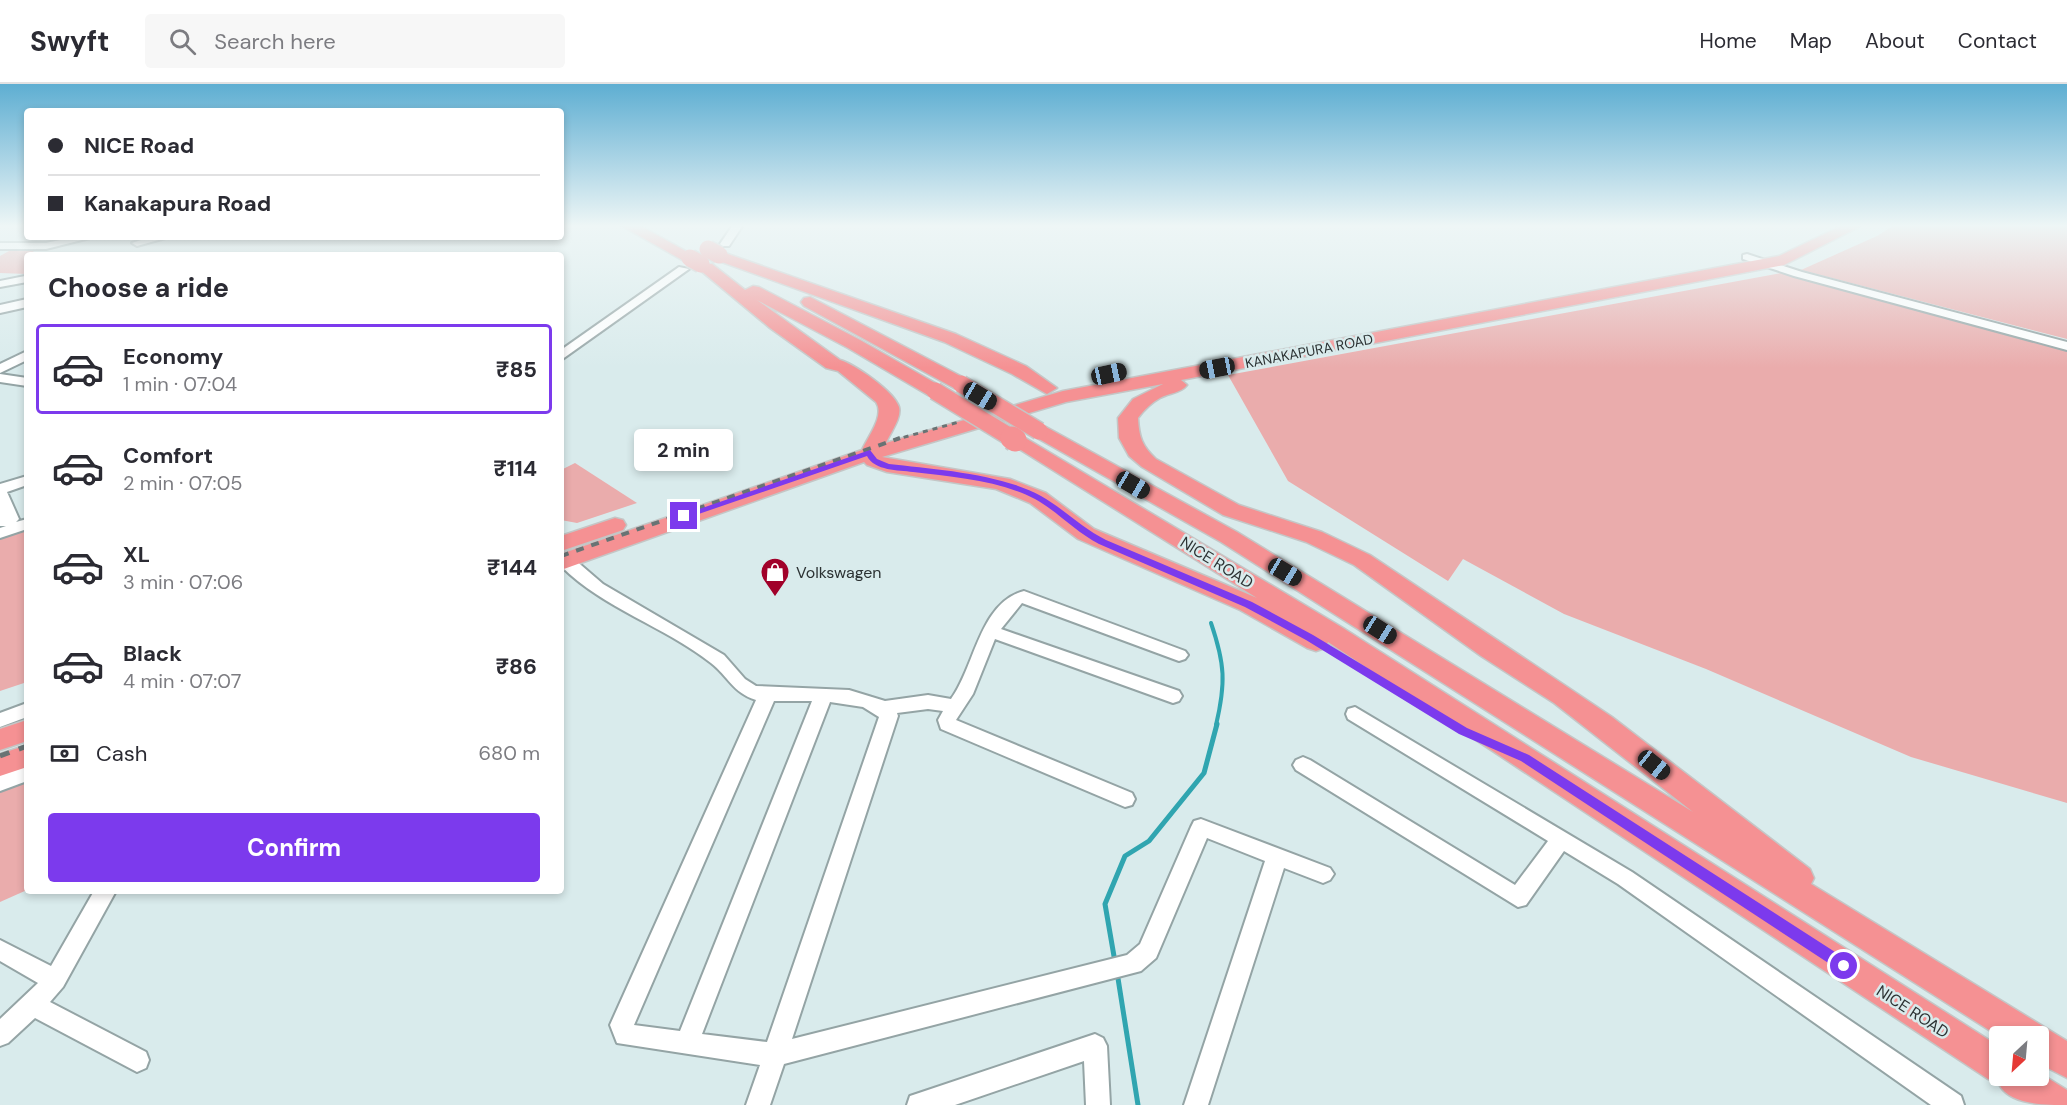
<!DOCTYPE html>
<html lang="en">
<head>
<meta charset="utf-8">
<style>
  body { margin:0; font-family:"DM Sans",sans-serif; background:#f7f7f7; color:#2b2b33; height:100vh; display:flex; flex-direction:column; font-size:22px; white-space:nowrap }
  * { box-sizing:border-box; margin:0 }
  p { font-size:20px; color:#7c7c81 }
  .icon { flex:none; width:33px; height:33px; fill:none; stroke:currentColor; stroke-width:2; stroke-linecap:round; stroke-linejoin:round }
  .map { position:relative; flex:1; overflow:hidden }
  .sheet { position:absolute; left:24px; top:168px; width:540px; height:642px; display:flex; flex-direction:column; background:#fff; border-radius:6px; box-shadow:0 3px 9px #0003 }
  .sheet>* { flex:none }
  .hud { position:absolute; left:24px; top:24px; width:540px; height:132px; border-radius:6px; box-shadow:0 3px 9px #0003; display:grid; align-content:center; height:132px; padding:0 24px; background:#fff }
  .needle { width:39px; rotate:206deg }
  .buttons { position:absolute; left:1989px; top:942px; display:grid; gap:12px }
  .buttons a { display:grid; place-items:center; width:60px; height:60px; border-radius:6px; background:#fff; box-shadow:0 3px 9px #0003; font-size:30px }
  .end { position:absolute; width:27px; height:27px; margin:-14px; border:8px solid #7c3aed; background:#fff; box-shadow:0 0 0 3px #fff }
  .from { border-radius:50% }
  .bubble { position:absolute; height:42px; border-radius:6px; background:#fff; box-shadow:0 3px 9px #0003; font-size:20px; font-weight:700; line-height:42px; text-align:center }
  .car { position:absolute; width:18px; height:36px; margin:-18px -9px; border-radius:8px; box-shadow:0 0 4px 2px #0007; background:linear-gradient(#222 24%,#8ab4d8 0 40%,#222 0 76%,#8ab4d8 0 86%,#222 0) }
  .hud b { display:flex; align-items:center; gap:21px; height:57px; font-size:22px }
  .hud b+b { border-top:2px solid #e1e1e2 }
  .hud i { width:15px; height:15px; background:#2b2b33 }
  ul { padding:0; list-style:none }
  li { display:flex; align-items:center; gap:18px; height:90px; margin:0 12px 9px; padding:0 12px; border:3px solid transparent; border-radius:6px }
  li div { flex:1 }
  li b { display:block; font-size:22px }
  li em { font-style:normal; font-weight:700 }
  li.on { border-color:#7c3aed }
  li>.icon { width:54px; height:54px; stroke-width:1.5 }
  h2 { padding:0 24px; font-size:27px; line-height:72px }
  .pay { display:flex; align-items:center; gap:15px; height:66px; padding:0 24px; font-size:22px }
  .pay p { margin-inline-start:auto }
  .cta { display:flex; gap:12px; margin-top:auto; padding:12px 24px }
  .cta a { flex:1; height:69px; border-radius:6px; background:#7c3aed; color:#fff; font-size:24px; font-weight:700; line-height:69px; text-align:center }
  header { display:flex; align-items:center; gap:36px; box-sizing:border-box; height:84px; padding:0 30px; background:#fff; border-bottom:2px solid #e1e1e2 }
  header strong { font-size:28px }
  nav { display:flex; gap:33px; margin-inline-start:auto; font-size:21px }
  .search { width:420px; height:54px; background:#f7f7f7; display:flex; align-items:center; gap:15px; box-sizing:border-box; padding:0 21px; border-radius:6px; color:#7c7c81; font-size:22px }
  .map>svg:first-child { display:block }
  .green { fill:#eaacac }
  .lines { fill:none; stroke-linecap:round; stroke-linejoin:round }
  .stream-far1 { stroke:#30a5b0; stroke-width:4 }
  .stream { stroke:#30a5b0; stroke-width:5 }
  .minor-casing { stroke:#94a4a5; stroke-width:4 }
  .highway-casing { stroke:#c4c6c6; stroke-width:3 }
  .minor { fill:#fff; fill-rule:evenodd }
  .highway { fill:#f59193; fill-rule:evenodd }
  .rail-far2 { stroke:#687374; stroke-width:3; stroke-dasharray:5 5; stroke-linecap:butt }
  .rail-far1 { stroke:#687374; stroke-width:4; stroke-dasharray:8 8; stroke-linecap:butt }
  .rail { stroke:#687374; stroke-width:5; stroke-dasharray:10 10; stroke-linecap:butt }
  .highway-bridge-far1-casing { stroke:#c4c6c6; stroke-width:20; stroke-linecap:butt }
  .highway-bridge-casing { stroke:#c4c6c6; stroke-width:26; stroke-linecap:butt }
  .highway-bridge-far1 { stroke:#f59193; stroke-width:17 }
  .highway-bridge { stroke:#f59193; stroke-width:23 }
  .route { fill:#7c3aed }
  .labels { text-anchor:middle; stroke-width:5; stroke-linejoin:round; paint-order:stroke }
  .far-street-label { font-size:14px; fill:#2c3233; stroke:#d9ebec }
  .street-label { font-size:16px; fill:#2c3233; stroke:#d9ebec }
  .poi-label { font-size:16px; fill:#2c3233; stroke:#d9ebec; text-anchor:start }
</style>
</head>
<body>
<header>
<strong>Swyft</strong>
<div class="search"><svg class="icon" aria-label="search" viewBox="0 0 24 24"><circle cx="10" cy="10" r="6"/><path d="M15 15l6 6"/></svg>Search here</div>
<nav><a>Home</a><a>Map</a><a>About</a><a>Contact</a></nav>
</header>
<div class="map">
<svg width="2067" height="1021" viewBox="0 0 2067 1021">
  <rect width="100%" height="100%" fill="#d9ebec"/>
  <!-- green -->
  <g class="green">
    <path d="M1894,141H2067V255L1801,186L1877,152Z"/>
    <path d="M9,167H33L36,171H27V190L0,189V172Z"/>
    <path d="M1781,189L2067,267V719L1911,673L1706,585L1564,530L1463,475L1448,497L1288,397L1228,291Z"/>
    <path d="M575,379L637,419L577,439L561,436V386Z"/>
    <path d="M27,446V598L0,607V454Z"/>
    <path d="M27,698V806L0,818V707Z"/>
  </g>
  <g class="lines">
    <!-- stream-far1 -->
    <path class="stream-far1" d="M1211,539C1225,580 1226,599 1216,641"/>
    <!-- stream -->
    <g class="stream">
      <path d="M1115,878L1105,820L1125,772L1149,757L1204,689L1217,640"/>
      <path d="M1117,888L1138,1021"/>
    </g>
    <!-- minor casing -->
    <g class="minor-casing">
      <g id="minor">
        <path d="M733,141H743L729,162H721L720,160Z"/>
        <path d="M74,153H94L46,165H0V159H46Z"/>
        <path d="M150,153H169L137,162L132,159Z"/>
        <path d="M1747,170L1802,188L2067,258V266L1794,192L1743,175V171Z"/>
        <path d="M679,183L689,185L561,276V266Z"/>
        <path d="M25,192L27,198L0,203V197Z"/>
        <path d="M27,215V223L0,229V221Z"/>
        <path d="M27,267V276L0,289V280Z"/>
        <path d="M0,290L27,294V302L0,298Z"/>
        <path d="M27,392V401L7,408L19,435L16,438L27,435V445L0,454V444L6,442H0V400Z"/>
        <path d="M561,468L567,469L603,500L724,571L745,595L756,602L849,606L885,617L928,611L951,615C975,583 979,519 1024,507L1185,567L1188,571L1185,575L1179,577L1022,519L1001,545L1179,607L1182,612L1179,617L1173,619L995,555L973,610L956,636L1132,709L1135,715L1132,721L1125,723L941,645L938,636L943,627L928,625L897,629L898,632L792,955L1127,871L1140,860L1191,743L1194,737L1201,735L1330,784L1334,790L1330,796L1323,799L1284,784L1208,1021H1184L1265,777L1207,754L1156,874L1141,887L784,980L770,1021H746L760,981L617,959L610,941L756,616C733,609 728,592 711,579C664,542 604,525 561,482ZM774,617H812L680,947L634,941ZM830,618L863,623L879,633L767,958L702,950Z"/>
        <path d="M27,619V633L0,643V629Z"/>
        <path d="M1355,623L1632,788L1961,1012L1964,1021H1931L1618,800L1564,767L1526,821L1518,823L1296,686L1293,681L1296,676L1303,673L1310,676L1515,801L1548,757L1348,635L1346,630L1348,625Z"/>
        <path d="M27,681V697L0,707V691Z"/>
        <path d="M94,807H116L63,903L50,918L146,968L149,976L146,984L137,988L35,934L8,959L0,962V935L38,899L0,877V856L51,882Z"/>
        <path d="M1095,950L1103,954L1107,962L1110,1021H1086L1084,977L955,1021H907L910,1012L919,1009Z"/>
      </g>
    </g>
    <!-- highway casing -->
    <g class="highway-casing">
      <g id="highway">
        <path d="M620,141H639L698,174L690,179L684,177Z"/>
        <path d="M1843,141H1863L1784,181L1181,296L1187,301C1181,309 1169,309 1160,314C1151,319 1144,326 1138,334C1139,353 1142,362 1156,375L1239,421L1322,448L1370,471L1612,633L1810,785L1814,794L1811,800L2067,957V994L2038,979V952L2000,953L1221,458L1032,351L1029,347L1032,343H1046L1237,448L1693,728L1554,619L1481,572L1354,481L1306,458L1223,431L1142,383L1129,372L1119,354L1118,334L1133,315L1163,300L1066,318L882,373L1010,395L1046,409L1094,445L1257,514L1005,356L1008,352H1022L1343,544L2000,963V992H2038V988L2067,1006V1021C2046,1021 2009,1021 1999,1000L1988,995L1328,558L1325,564L1316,567L1307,564L1240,526L1078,455L1030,419L996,405L887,388L867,381L864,378L561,486V470L862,366C868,352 885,332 876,318L838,287L826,284L770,244L700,186L698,183L700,180H712L745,206L753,202L759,203L860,256L942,303L945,307L942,311H928L848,264L757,216L840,276C854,280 894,307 899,323C902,334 890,349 886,359L1063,307L1779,172Z"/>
        <path d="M725,169L956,250L1026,282L1057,304L1047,310L1012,290L944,258L719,177L717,174L719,171Z"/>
        <path d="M810,213L968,296L971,300L968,304H954L804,222L801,218L804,214Z"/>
        <path d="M615,434L623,436L626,441L623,446L561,467V452Z"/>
        <path d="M27,636V657L0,666V645Z"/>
        <path d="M27,661V683L0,692V670Z"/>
      </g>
    </g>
    <!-- minor -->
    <use href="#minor" class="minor"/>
    <!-- highway -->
    <use href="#highway" class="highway"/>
    <!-- rail-far2 -->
    <path class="rail-far2" d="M894,356L959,338"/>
    <!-- rail-far1 -->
    <path class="rail-far1" d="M561,472L900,354"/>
    <!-- rail -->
    <path class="rail" d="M0,672L27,662"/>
    <!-- highway-bridge-far1 casing -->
    <g class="highway-bridge-far1-casing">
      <g id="highway-bridge-far1">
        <path d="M708,165L719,171"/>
        <path d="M690,174L701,180"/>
        <path d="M961,300L1039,347"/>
        <path d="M935,307L1015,356"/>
      </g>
    </g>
    <!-- highway-bridge casing -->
    <g class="highway-bridge-casing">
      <path id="highway-bridge" d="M1012,354L1015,356"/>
    </g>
    <!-- highway-bridge-far1 -->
    <use href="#highway-bridge-far1" class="highway-bridge-far1"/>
    <!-- highway-bridge -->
    <use href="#highway-bridge" class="highway-bridge"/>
  </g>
  <!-- sky -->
  <linearGradient id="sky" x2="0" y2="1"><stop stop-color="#5eaed2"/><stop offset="0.5" stop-color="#eef6f6"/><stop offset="1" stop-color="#eef6f6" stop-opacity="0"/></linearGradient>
  <rect width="2067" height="284" fill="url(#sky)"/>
  <!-- route -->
  <path class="route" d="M870,366L877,375L889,380C934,385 1002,390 1041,412C1064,425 1082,444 1106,456L1252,518L1313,551L1467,644L1529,671L1849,877V886H1839L1521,677L1459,650L1306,556L1245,523L1099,460C1076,448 1058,428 1035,415C999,396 953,393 913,388C898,386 875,387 867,372L687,434L679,432Z"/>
  <!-- icons -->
  <defs>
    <g id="shop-pin" transform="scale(1.5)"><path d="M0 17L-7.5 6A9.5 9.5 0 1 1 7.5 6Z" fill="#a1012a" stroke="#d9ebec"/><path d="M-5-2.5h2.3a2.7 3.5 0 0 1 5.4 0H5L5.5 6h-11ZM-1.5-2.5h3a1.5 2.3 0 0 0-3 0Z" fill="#fff"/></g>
  </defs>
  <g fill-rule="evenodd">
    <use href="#shop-pin" x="775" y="488"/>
  </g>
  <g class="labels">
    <!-- far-street labels -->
    <g class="far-street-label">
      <text transform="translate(1309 267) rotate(-11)" y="5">KANAKAPURA ROAD</text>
    </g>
    <!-- street labels -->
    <g class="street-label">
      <text transform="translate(1217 478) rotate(32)" y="6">NICE ROAD</text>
      <text transform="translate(1913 927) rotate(33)" y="6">NICE ROAD</text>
    </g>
    <!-- poi labels -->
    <g class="poi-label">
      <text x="796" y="494">Volkswagen</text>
    </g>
  </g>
</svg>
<div class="buttons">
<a><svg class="needle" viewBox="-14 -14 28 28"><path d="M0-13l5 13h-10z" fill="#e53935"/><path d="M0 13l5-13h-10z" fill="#7c7c81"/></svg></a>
</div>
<i class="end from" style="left:1844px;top:882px"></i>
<i class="end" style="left:684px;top:432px"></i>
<div class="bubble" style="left:634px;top:345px;width:99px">2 min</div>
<i class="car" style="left:1217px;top:284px;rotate:259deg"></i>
<i class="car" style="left:1109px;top:290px;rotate:78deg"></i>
<i class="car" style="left:980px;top:312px;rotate:121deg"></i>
<i class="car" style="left:1133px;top:401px;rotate:120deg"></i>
<i class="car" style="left:1285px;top:488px;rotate:121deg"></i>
<i class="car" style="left:1380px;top:546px;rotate:122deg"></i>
<i class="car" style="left:1654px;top:681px;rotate:129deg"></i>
<div class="hud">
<b><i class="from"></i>NICE Road</b>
<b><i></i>Kanakapura Road</b>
</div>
<section class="sheet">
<h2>Choose a ride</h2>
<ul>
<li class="on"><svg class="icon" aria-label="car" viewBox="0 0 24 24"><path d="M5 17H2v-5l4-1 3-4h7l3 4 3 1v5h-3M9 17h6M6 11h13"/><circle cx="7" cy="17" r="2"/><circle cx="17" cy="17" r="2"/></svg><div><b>Economy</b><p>1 min · 07:04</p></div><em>₹85</em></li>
<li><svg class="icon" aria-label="car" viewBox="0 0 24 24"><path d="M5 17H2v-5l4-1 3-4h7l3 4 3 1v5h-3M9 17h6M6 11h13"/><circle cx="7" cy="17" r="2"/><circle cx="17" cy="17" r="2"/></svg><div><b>Comfort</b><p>2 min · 07:05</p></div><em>₹114</em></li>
<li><svg class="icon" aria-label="car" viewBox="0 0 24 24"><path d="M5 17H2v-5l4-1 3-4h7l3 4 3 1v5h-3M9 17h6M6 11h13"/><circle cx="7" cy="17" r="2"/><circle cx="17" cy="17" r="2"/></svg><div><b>XL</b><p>3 min · 07:06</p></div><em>₹144</em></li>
<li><svg class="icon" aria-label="car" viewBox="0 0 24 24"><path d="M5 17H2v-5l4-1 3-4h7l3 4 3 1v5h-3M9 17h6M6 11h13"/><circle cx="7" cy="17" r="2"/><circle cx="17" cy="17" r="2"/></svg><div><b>Black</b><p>4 min · 07:07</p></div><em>₹86</em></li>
</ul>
<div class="pay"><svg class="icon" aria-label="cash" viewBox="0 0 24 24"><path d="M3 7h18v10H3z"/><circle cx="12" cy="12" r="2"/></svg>Cash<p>680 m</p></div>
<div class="cta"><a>Confirm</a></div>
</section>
</div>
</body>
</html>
